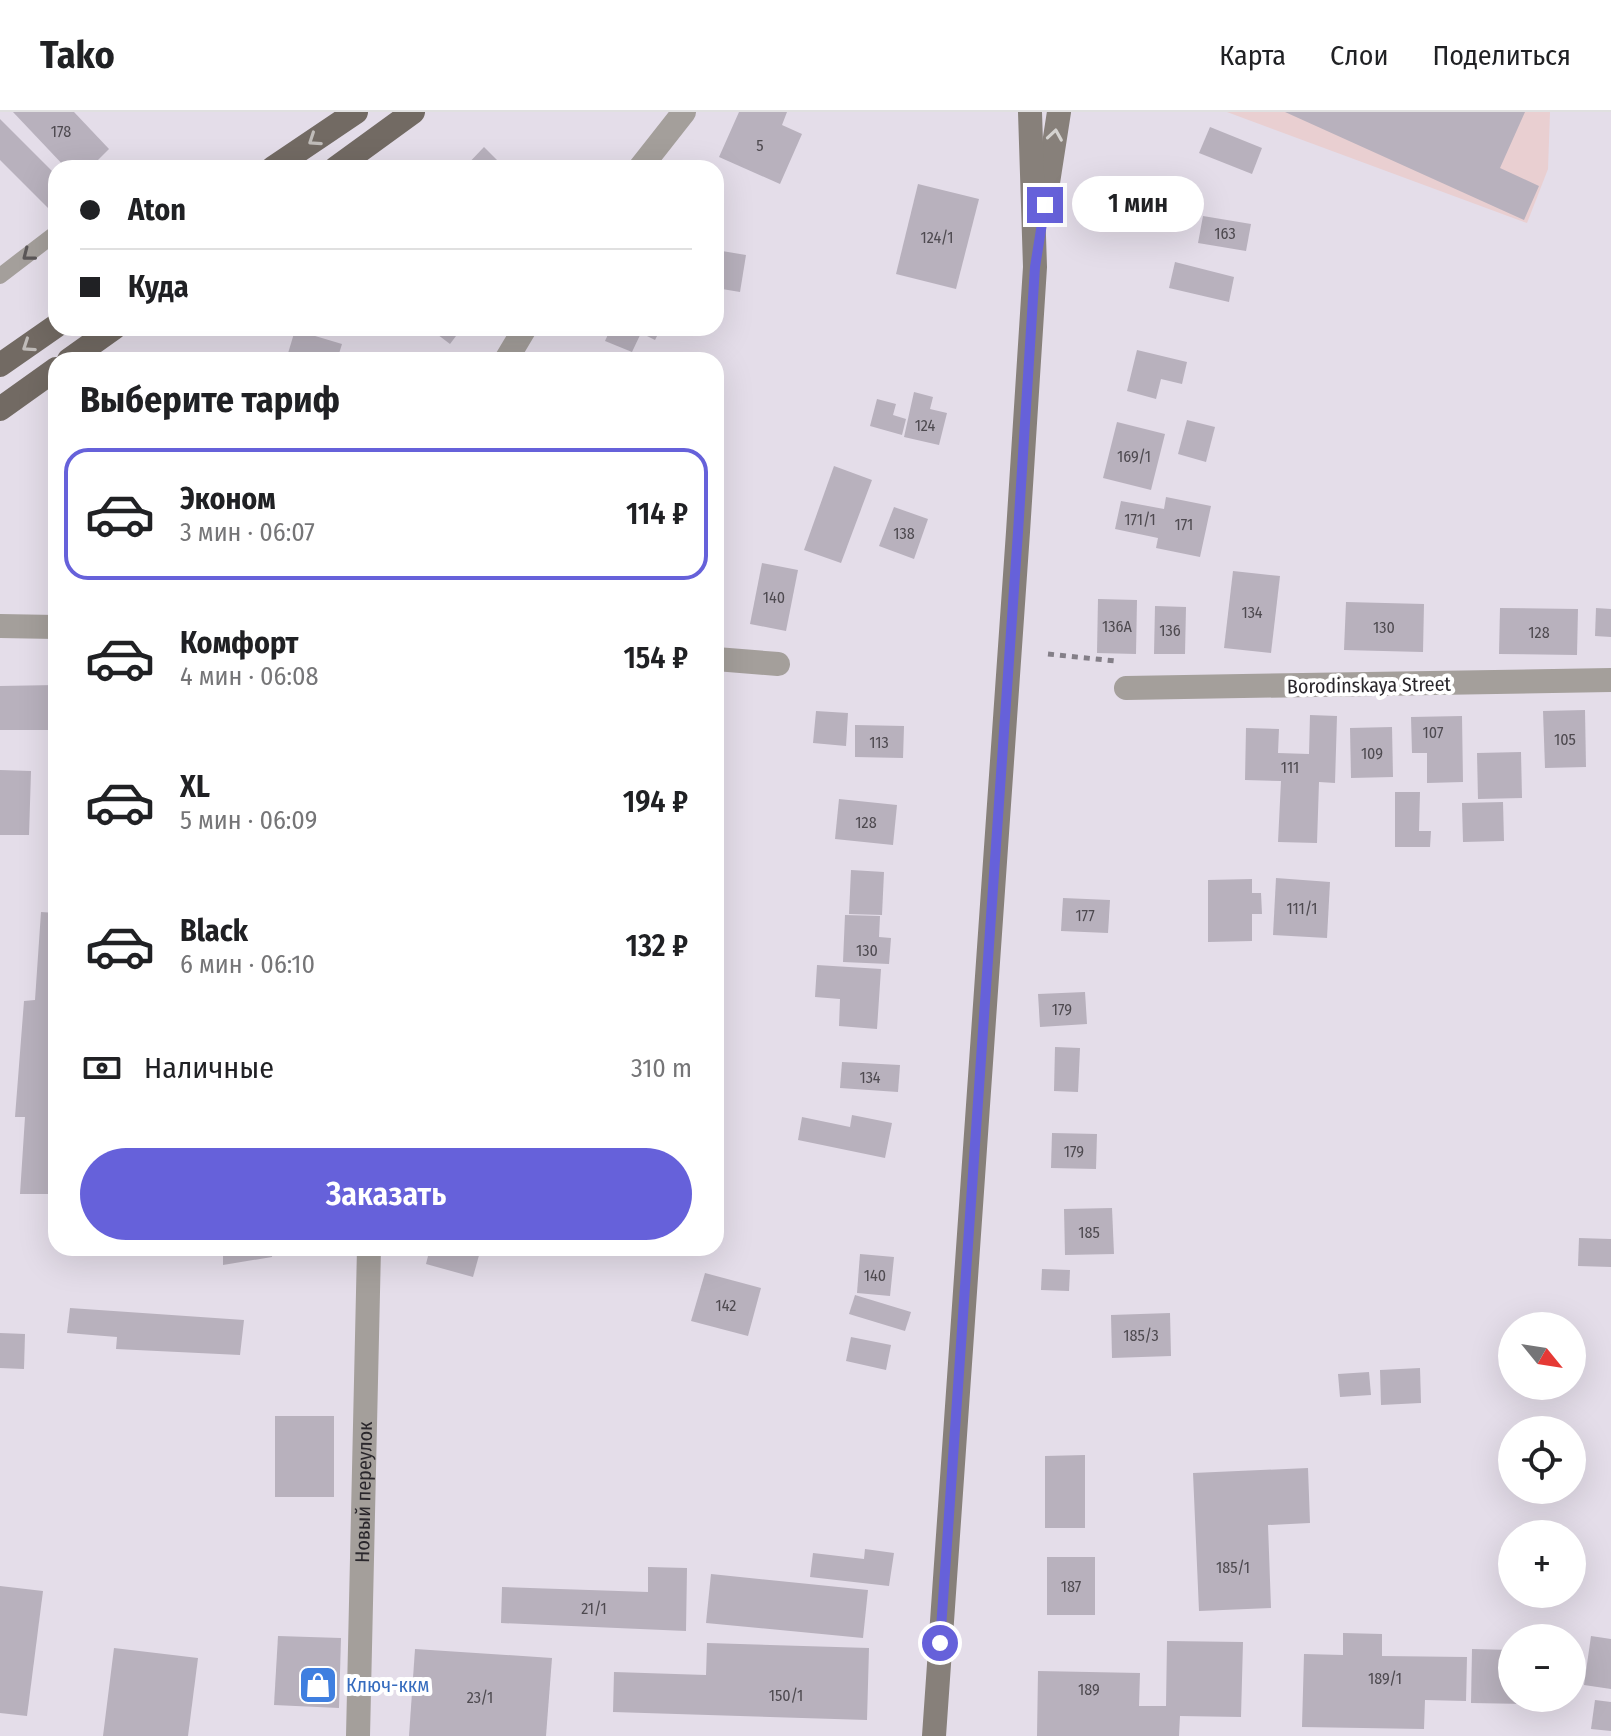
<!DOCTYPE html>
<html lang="ru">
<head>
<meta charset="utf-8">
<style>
  body { margin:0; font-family:"Fira Sans Condensed",sans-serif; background:#f6f6f6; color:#202124; height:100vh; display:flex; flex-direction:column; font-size:30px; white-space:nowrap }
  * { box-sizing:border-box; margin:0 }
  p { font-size:26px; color:#757577 }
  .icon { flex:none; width:44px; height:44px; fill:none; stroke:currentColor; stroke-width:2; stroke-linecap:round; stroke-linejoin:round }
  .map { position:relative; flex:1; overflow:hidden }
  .drawer { position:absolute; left:48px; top:240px; width:676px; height:904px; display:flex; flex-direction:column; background:#fff; border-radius:24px; box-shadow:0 8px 32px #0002 }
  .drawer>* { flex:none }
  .banner { position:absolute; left:48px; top:48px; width:676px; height:176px; border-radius:24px; box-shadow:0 8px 32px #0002; display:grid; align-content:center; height:176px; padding:0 32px; background:#fff }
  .needle { width:52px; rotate:120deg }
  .fabs { position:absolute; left:1498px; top:1200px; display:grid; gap:16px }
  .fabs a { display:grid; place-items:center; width:88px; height:88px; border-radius:50%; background:#fff; box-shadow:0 8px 32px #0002; font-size:40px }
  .end { position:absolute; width:36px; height:36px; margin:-18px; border:10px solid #6661da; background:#fff; box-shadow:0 0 0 4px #fff }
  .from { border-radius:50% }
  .bubble { position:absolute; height:56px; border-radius:28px; background:#fff; box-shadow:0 8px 32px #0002; font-size:26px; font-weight:600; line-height:56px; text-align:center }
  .banner b { display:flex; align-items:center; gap:28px; height:76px; font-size:30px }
  .banner b+b { border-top:2px solid #e0e0e0 }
  .banner i { width:20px; height:20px; background:#202124 }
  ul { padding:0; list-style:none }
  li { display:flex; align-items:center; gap:24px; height:132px; margin:0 16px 12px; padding:0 16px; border:4px solid transparent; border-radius:24px }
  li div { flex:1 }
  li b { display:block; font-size:30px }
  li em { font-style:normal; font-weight:600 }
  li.selected { border-color:#6661da }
  li>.icon { width:72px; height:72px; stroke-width:1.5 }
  h2 { padding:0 32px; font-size:36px; line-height:96px }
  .pay { display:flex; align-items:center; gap:20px; height:88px; padding:0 32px; font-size:30px }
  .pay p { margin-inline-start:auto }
  .action { display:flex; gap:16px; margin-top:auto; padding:16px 32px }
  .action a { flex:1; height:92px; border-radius:48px; background:#6661da; color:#fff; font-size:32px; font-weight:600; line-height:92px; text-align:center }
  header { display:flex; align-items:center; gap:48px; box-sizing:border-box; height:112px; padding:0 40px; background:#fff; border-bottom:2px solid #e0e0e0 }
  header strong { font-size:38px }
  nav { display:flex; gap:44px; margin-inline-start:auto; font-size:28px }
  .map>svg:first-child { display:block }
  .industrial { fill:#e9cfd1 }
  .building { fill:#b8b1bd }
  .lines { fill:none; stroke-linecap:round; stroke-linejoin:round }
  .path { stroke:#847f88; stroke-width:5; stroke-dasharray:6 6; stroke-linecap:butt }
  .lane { stroke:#a49f9b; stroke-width:16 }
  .street { stroke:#a49f9b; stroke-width:24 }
  .secondary { stroke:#87807a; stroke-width:24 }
  .primary { stroke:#726a63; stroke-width:24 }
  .oneway { stroke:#d5d3d0 }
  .oneway2 { stroke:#c0bcb9 }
  .oneway3 { stroke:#5b5758 }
  .route { stroke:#6661da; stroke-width:10 }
  .labels { text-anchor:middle; stroke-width:8; stroke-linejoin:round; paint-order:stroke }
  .number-label { font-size:16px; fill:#4e4a50 }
  .street-label { font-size:20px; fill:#2a272c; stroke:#fff }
  .shop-label { font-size:20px; fill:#366cbe; stroke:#fff; text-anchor:start }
</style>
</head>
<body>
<header>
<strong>Tako</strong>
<nav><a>Карта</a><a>Слои</a><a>Поделиться</a></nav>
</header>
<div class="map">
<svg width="1611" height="1624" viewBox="0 0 1611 1624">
  <rect width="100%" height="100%" fill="#e4dde9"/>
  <!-- industrial -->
  <path class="industrial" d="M1227,0H1550L1548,57L1527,111Z"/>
  <!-- building -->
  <g class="building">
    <path d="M13,0H74L109,37L90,56H66Z"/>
    <path d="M739,0H787L782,13L802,22L780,72L719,45Z"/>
    <path d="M1285,0H1525L1500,56L1539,74L1524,108Z"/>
    <path d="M0,7L56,63V88L48,96L0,48Z"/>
    <path d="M1210,15L1262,36L1252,62L1199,41Z"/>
    <path d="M484,35L505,56H464Z"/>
    <path d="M918,72L979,87L956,177L896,162Z"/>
    <path d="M1203,104L1251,112L1246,139L1198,131Z"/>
    <path d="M716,138L746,143L740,180L716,176Z"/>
    <path d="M1175,150L1234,165L1229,190L1169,176Z"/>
    <path d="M429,216H462L450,232Z"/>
    <path d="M611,216H661L655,228L641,221L632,240L605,229Z"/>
    <path d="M295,218L342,232L337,248H286Z"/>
    <path d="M1137,238L1187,250L1182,272L1161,267L1156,287L1127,279Z"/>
    <path d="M914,280L933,285L930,297L947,301L939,333L904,325Z"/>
    <path d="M877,287L896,292L893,303L906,307L902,323L870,314Z"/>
    <path d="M1187,308L1215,315L1206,350L1178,342Z"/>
    <path d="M1117,310L1165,322L1151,378L1103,366Z"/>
    <path d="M834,354L872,368L841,451L804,438Z"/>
    <path d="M1166,385L1211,394L1200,445L1156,436L1158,426L1115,417L1121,389L1164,397Z"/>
    <path d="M894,395L928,407L914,447L879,434Z"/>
    <path d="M762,451L798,458L786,519L750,512Z"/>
    <path d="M1233,459L1280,464L1271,541L1224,536Z"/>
    <path d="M1098,487L1137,488L1136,542L1097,541Z"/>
    <path d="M1346,490L1424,492L1423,540L1344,538Z"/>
    <path d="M1155,494L1186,495L1185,542H1154Z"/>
    <path d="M1500,496L1578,497L1577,543L1499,542Z"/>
    <path d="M1596,496L1611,497V525L1595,524Z"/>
    <path d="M56,573V618H0V574Z"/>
    <path d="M1585,598L1586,655L1545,656L1543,599Z"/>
    <path d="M816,599L848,601L846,634L813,631Z"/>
    <path d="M1310,603L1337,604L1335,671L1319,670L1317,731L1278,730L1281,669L1245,668L1246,616L1279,617L1278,641L1309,642Z"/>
    <path d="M1462,604L1463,670L1427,671V641H1412L1411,605Z"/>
    <path d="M855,613L904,614L903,646L855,645Z"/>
    <path d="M1392,615L1393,665L1351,666L1350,616Z"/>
    <path d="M1521,640L1522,686L1478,687L1477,641Z"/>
    <path d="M0,658L31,659L29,723H0Z"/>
    <path d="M1395,680H1420L1419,719H1431L1430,735H1395Z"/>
    <path d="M839,687L897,693L893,733L835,727Z"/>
    <path d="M1503,690L1504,729L1463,730L1462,691Z"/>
    <path d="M851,758L884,760L882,803L849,802Z"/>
    <path d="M1276,766L1330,770L1327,826L1273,823Z"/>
    <path d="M1252,767V781H1261L1262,802H1252V829L1208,830V768Z"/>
    <path d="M1063,786L1110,788L1108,821L1061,819Z"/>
    <path d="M41,800L56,801V1082H20L25,1005H15L24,889L35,888Z"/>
    <path d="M845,803L880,804L879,825L891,826L889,852L843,850Z"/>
    <path d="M817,853L881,857L877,917L839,914L840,887L815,885Z"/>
    <path d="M1085,880L1087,912L1040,915L1038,882Z"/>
    <path d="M1055,935L1080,936L1078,980L1054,979Z"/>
    <path d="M842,950L900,953L898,980L840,976Z"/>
    <path d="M852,1003L892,1011L885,1046L798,1028L802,1005L850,1015Z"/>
    <path d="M1052,1021L1097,1022L1096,1057L1051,1056Z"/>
    <path d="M1112,1096L1114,1142L1065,1143L1064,1097Z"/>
    <path d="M1579,1126L1611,1127V1155L1578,1154Z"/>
    <path d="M223,1136H273L272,1145L223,1153Z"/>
    <path d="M430,1136H481L473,1165L426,1152Z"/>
    <path d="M860,1142L894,1145L890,1184L857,1181Z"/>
    <path d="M1042,1157L1070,1158L1069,1179L1041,1178Z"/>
    <path d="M705,1161L761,1176L748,1224L691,1209Z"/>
    <path d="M855,1183L911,1200L905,1219L849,1202Z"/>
    <path d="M70,1196L244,1208L240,1243L116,1237L117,1225L67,1221Z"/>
    <path d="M1170,1201L1171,1244L1112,1246L1111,1203Z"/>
    <path d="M0,1221L25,1222L24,1257L0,1256Z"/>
    <path d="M851,1225L891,1233L886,1258L846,1249Z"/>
    <path d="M1420,1256L1421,1291L1381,1293L1380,1258Z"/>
    <path d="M1369,1260L1371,1283L1340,1285L1338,1262Z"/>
    <rect x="275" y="1304" width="59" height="81"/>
    <path d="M1085,1343V1416H1045V1344Z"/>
    <path d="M1308,1356L1310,1411L1268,1413L1271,1496L1199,1499L1193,1361Z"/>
    <path d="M865,1437L894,1441L889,1474L810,1465L813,1441L864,1447Z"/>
    <rect x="1047" y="1445" width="48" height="58"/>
    <path d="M648,1455L687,1456L686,1519L501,1511L502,1475L648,1480Z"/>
    <path d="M711,1462L868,1478L863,1526L706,1511Z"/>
    <path d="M0,1474L43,1479L27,1604L0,1601Z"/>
    <path d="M1343,1521L1382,1522V1544L1467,1545L1466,1589L1425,1588L1424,1617L1302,1615L1304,1542L1343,1543Z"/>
    <path d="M278,1524L341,1526L339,1596L274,1593Z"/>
    <path d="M1591,1524L1611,1527V1577L1584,1573Z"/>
    <path d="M1167,1529L1243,1530L1241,1605L1180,1604L1179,1624H1037L1038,1559L1140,1561L1139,1594H1166Z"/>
    <path d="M707,1531L869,1536L867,1608L613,1600L614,1560L706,1563Z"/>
    <path d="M114,1536L198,1546L188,1624H103Z"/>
    <path d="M415,1537L552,1546L546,1624H409Z"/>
    <path d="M1472,1537L1512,1538V1586H1530V1592L1471,1591Z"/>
    <path d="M1595,1588L1611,1590V1619L1591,1617Z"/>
  </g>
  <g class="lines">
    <!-- path -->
    <path class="path" d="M1048,542L1115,549L1116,553"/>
    <!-- lane -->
    <path class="lane" d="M0,164L56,121"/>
    <!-- street -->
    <g class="street">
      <path d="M640,56L684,0"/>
      <path d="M506,248L525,216"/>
      <path d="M0,514L56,515"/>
      <path d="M716,547L778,552"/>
      <path d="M1126,576L1611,568"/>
      <path id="s1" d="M358,1624L369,1136"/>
    </g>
    <!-- secondary -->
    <g class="secondary">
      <path d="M1045,90L1059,0"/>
      <path d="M934,1624L1018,420L1035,155L1030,0"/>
    </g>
    <!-- primary -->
    <g class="primary">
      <path d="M273,56L356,0"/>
      <path d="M336,56L413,0"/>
      <path d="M69,248L114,216"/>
      <path d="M0,253L56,214"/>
      <path d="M0,297L56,257"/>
    </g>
  </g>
  <!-- one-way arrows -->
  <defs><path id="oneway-chevron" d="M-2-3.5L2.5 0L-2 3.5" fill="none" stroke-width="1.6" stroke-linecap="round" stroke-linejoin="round" transform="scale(2)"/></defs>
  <use class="oneway" href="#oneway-chevron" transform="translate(1055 23) rotate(-81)"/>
  <g class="oneway2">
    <use href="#oneway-chevron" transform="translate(314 28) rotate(146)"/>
    <use href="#oneway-chevron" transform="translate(28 234) rotate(146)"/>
  </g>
  <use class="oneway3" href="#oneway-chevron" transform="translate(28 143) rotate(142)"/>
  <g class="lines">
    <!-- route -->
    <path class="route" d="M940,1531L1018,420L1035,155L1045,93"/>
  </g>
  <!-- icons -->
  <defs>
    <g id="shop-square" transform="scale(2)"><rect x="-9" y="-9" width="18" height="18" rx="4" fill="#3f7fe0" stroke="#fff"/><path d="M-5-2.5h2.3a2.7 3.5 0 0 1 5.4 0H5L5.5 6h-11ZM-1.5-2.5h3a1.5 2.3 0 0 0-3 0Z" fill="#fff"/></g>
  </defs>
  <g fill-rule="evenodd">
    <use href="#shop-square" x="318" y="1573"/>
  </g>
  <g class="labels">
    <!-- number labels -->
    <g class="number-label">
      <text x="61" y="25">178</text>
      <text x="760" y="39">5</text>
      <text x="1225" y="127">163</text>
      <text x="937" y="131">124/1</text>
      <text x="925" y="319">124</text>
      <text x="1134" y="350">169/1</text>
      <text x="1140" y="413">171/1</text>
      <text x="1184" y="418">171</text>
      <text x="904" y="427">138</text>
      <text x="774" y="491">140</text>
      <text x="1252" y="506">134</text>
      <text x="1117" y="520">136А</text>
      <text x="1384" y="521">130</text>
      <text x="1170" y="524">136</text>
      <text x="1539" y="526">128</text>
      <text x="1433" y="626">107</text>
      <text x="1565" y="633">105</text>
      <text x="879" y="636">113</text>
      <text x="1372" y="647">109</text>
      <text x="1290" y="661">111</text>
      <text x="866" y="716">128</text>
      <text x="1302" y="802">111/1</text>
      <text x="1085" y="809">177</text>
      <text x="867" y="844">130</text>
      <text x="1062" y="903">179</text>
      <text x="870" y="971">134</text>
      <text x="1074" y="1045">179</text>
      <text x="1089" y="1126">185</text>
      <text x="875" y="1169">140</text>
      <text x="726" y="1199">142</text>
      <text x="1141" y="1229">185/3</text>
      <text x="1233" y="1461">185/1</text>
      <text x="1071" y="1480">187</text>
      <text x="594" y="1502">21/1</text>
      <text x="1385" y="1572">189/1</text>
      <text x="1089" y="1583">189</text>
      <text x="786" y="1589">150/1</text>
      <text x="480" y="1591">23/1</text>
    </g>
    <!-- street labels -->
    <g class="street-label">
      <text transform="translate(1369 573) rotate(-1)" y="7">Borodinskaya Street</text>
      <text dy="7" stroke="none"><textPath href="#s1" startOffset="244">Новый переулок</textPath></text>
    </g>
    <!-- shop labels -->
    <g class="shop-label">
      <text x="346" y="1580">Ключ-ккм</text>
    </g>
  </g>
</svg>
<div class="fabs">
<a><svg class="needle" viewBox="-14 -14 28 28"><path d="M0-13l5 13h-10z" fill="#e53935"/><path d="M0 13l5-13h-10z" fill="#757577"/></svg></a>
<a><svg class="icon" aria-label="locate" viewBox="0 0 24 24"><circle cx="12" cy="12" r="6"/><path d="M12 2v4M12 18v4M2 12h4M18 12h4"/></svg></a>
<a>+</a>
<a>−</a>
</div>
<i class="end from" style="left:940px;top:1531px"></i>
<i class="end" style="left:1045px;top:93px"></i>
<div class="bubble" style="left:1072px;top:64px;width:132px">1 мин</div>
<div class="banner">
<b><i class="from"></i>Aton</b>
<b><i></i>Куда</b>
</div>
<section class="drawer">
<h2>Выберите тариф</h2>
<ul>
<li class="selected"><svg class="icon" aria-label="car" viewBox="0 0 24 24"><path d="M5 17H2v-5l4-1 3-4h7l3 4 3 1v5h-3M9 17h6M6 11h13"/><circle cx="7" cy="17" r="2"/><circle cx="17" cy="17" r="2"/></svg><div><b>Эконом</b><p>3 мин · 06:07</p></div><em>114 ₽</em></li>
<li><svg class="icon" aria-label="car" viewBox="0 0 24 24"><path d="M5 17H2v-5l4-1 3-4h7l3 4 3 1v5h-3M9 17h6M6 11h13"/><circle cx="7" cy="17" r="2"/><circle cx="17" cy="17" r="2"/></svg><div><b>Комфорт</b><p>4 мин · 06:08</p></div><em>154 ₽</em></li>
<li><svg class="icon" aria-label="car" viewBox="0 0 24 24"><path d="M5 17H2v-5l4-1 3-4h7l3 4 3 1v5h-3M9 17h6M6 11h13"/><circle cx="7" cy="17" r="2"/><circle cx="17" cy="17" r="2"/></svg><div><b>XL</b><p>5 мин · 06:09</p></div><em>194 ₽</em></li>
<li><svg class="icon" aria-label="car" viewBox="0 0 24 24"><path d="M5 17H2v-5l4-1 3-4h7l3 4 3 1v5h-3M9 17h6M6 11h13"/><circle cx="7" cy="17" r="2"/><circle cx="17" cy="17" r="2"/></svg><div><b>Black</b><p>6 мин · 06:10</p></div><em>132 ₽</em></li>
</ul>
<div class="pay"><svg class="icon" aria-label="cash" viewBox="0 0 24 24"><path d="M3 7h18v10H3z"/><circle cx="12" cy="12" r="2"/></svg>Наличные<p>310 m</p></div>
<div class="action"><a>Заказать</a></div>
</section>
</div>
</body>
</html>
